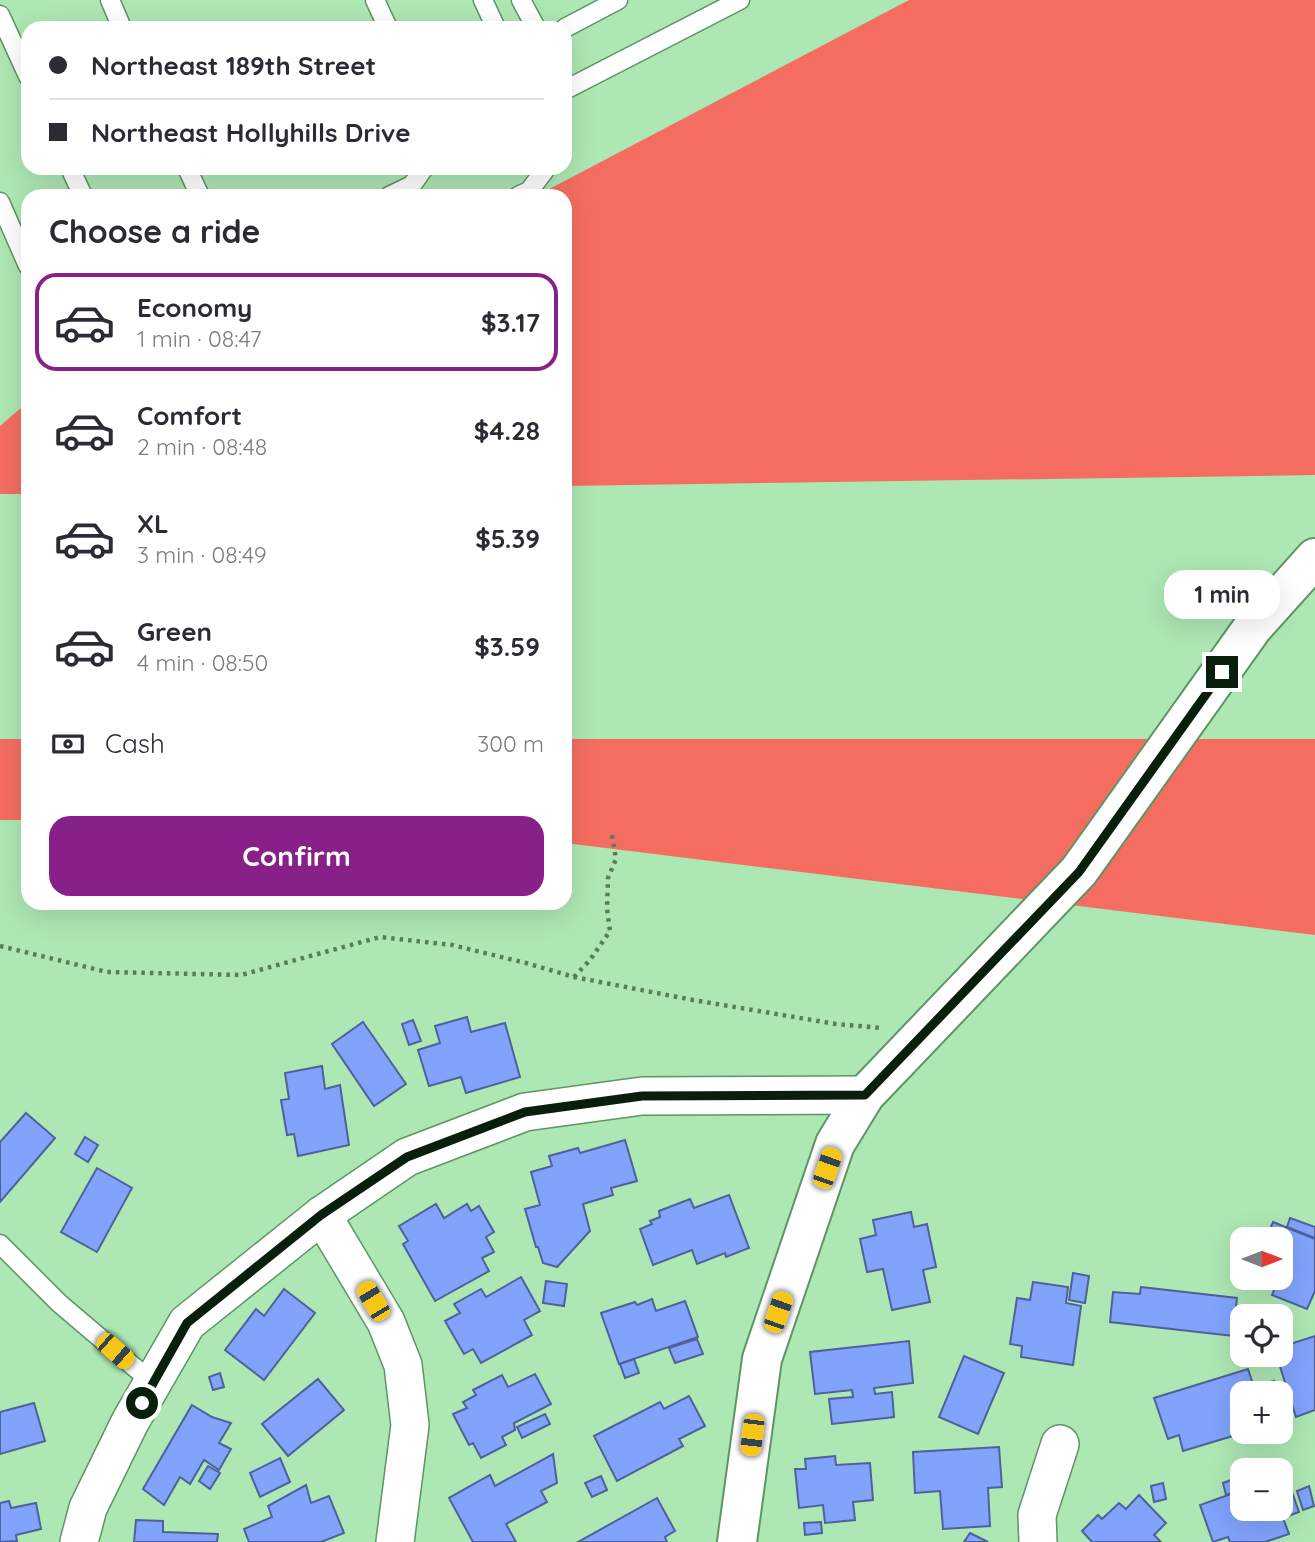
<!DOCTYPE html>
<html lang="en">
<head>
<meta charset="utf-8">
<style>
  body { margin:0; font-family:Quicksand,sans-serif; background:#f2f2f3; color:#2b2b33; height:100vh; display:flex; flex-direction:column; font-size:26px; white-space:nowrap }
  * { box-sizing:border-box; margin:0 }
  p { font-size:23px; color:#7c7c81 }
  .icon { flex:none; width:38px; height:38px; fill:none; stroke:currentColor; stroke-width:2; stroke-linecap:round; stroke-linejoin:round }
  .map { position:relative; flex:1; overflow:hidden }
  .details { position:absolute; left:21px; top:189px; width:551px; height:721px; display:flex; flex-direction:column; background:#fff; border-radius:21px; box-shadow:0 7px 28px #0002 }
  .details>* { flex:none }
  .guide { position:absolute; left:21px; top:21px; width:551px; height:154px; border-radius:21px; box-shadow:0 7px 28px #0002; display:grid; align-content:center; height:154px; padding:0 28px; background:#fff }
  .needle { width:46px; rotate:90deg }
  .fabs { position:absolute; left:1230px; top:1227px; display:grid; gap:14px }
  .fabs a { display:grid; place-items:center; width:63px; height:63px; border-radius:14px; background:#fff; box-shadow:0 7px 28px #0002; font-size:35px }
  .end { position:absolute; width:32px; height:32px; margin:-16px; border:9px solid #091f0c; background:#fff; box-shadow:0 0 0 4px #fff }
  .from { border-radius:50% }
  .bubble { position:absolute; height:49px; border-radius:21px; background:#fff; box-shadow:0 7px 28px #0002; font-size:23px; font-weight:800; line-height:49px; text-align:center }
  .car { position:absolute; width:21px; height:42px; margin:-21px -10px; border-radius:9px; box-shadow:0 0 5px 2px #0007; background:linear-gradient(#f5c518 24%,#345 0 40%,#f5c518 0 76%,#345 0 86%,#f5c518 0) }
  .guide b { display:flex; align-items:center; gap:24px; height:66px; font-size:26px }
  .guide b+b { border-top:2px solid #e1e1e2 }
  .guide i { width:18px; height:18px; background:#2b2b33 }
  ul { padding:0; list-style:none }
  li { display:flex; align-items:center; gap:21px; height:98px; margin:0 14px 10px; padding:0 14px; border:4px solid transparent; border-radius:21px }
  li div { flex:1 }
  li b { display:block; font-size:26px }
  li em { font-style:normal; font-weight:800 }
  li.current { border-color:#872189 }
  li>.icon { width:63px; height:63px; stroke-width:1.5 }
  h2 { padding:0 28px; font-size:32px; line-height:84px }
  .pay { display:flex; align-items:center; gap:18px; height:77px; padding:0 28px; font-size:26px }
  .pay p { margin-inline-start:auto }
  .action { display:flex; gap:14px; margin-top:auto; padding:14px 28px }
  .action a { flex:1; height:80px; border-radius:21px; background:#872189; color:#fff; font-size:28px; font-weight:800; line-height:80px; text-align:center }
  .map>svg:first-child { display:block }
  .forest { fill:#f56d61 }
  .building { fill:#81a3fc; stroke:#4d629a; stroke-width:2 }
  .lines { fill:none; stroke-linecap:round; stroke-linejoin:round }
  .service-casing { stroke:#5e9565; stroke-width:21 }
  .minor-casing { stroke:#5e9565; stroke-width:40 }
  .secondary-casing { stroke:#5e9565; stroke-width:42 }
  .path { stroke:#577e5b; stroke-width:4.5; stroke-dasharray:3.5 5; stroke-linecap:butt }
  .service { stroke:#fff; stroke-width:18 }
  .minor { stroke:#fff; stroke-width:37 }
  .secondary { stroke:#fff; stroke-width:38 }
  .route { stroke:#091f0c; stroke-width:9 }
</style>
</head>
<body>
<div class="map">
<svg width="1315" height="1542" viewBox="0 0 1315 1542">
  <rect width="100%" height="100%" fill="#ade7b3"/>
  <!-- forest -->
  <g class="forest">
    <path d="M909,0H1315V475L565,486V196H536Z"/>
    <path d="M28,402V494H0V426Z"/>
    <rect x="0" y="739" width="28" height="81"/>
    <path d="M565,739H1315V935L565,843Z"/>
  </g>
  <!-- building -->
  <g class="building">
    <path d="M467,1017L471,1032L505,1023L520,1077L466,1093L461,1077L429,1086L418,1050L440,1043L435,1026Z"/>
    <path d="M413,1020L421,1041L409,1045L402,1024Z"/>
    <path d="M363,1022L406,1084L374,1106L332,1044Z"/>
    <path d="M322,1066L325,1089L340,1085L349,1145L298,1156L294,1134L287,1135L281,1100L289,1099L285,1073Z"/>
    <path d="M26,1113L55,1138L0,1202V1142Z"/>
    <path d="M85,1137L98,1145L88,1162L75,1154Z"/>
    <path d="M625,1140L637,1181L611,1188L613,1195L583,1204L590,1231L557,1267L543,1263L538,1247H536L525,1209L540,1205L531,1172L552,1166L549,1156L578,1148L580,1153Z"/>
    <path d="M97,1168L132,1188L97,1252L61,1232Z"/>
    <path d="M729,1195L749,1248L726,1257L725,1253L697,1264L692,1250L653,1265L640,1229L652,1224L650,1221L660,1217L659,1211L690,1199L694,1208Z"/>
    <path d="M436,1204L444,1218L467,1204L471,1211L479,1206L494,1232L486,1237L494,1252L482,1258L489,1271L435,1301L403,1244L408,1241L399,1226Z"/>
    <path d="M911,1212L914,1227L927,1224L936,1267L923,1270L930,1302L892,1310L883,1269L867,1272L860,1239L876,1235L873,1220Z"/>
    <path d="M1290,1218L1315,1227V1238L1287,1227Z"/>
    <path d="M1273,1222L1315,1239V1291L1307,1309L1272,1295L1278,1280L1272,1278H1281V1239H1266Z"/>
    <path d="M1073,1273L1089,1276L1085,1303L1069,1300Z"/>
    <path d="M521,1277L540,1311L524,1320L532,1335L481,1363L473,1349L464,1354L445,1321L460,1313L454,1304L481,1289L486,1297Z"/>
    <path d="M546,1281L567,1284L564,1306L543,1303Z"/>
    <path d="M1033,1282L1068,1287L1066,1303L1081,1306L1073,1365L1021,1357L1022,1346L1010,1344L1017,1298L1030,1300Z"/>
    <path d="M1141,1287L1237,1298L1233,1336L1110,1322L1113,1292L1140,1294Z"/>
    <path d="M284,1289L315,1313L264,1380L225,1350L256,1309L264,1316Z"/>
    <path d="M652,1299L656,1311L685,1301L698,1337L619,1364L601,1313L635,1302L637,1305Z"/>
    <path d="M1315,1336V1410L1296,1417L1276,1354H1281V1347Z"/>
    <path d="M697,1339L703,1354L675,1363L669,1348Z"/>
    <path d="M909,1341L913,1383L874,1388L875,1394L892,1392L894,1417L832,1424L829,1399L853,1397L852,1390L815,1394L810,1352Z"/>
    <path d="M964,1356L1004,1373L978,1434L939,1417Z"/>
    <path d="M634,1359L639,1373L625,1378L620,1364Z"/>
    <path d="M1248,1369L1256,1393H1242V1432H1246L1183,1451L1179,1435L1168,1439L1154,1398Z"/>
    <path d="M220,1373L224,1387L213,1390L209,1377Z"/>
    <path d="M535,1374L551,1404L514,1423L515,1430L502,1437L506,1445L481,1458L473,1443L469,1445L453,1414L467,1408L463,1402L476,1395L473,1390L502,1375L508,1387Z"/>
    <path d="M318,1379L344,1410L288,1456L262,1424Z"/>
    <path d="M1274,1381L1277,1393H1264L1262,1384Z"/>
    <path d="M689,1396L705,1426L679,1439L683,1446L617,1481L594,1436L660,1402L664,1409Z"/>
    <path d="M34,1403L45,1441L0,1454V1412Z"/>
    <path d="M192,1405L212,1417L231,1423L219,1443L231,1449L219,1470L204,1460L190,1484L180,1477L164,1505L143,1489Z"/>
    <path d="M545,1414L550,1424L522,1438L517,1427Z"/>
    <path d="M999,1447L1002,1487L988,1488L990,1526L943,1529L940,1491L915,1493L913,1452Z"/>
    <path d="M553,1454L557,1483L541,1491L547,1502L506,1524L516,1542H473L449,1498L490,1475L495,1486Z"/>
    <path d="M835,1456L836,1465L870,1463L873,1500L853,1502L855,1520L825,1523L823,1505L799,1508L795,1469H806L805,1459Z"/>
    <path d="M280,1458L290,1482L260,1497L250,1473Z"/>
    <path d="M208,1466L220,1473L210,1489L199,1481Z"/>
    <path d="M1286,1475L1299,1512L1283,1518L1289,1534L1265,1542H1230L1228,1537L1213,1542L1200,1505L1242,1490V1508H1281V1477Z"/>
    <path d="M601,1476L607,1490L592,1497L585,1483Z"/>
    <path d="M1242,1476V1489L1226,1495L1223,1483Z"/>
    <path d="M1163,1483L1166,1499L1154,1502L1151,1486Z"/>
    <path d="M306,1485L311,1503L329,1496L344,1533L321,1542H249L244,1529L272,1517L268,1506Z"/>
    <path d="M1309,1486L1314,1506L1303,1510L1297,1491Z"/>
    <path d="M1139,1495L1166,1523L1154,1535L1161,1542H1092L1082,1531L1098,1515L1102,1519L1119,1503L1126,1509Z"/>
    <path d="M657,1498L675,1531L665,1537L667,1542H578Z"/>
    <path d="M9,1501L11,1508L36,1503L41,1529L16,1535L17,1541L0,1542V1503Z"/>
    <path d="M136,1520L163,1521V1532L218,1534L217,1542H134Z"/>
    <path d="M821,1522L822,1533L805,1535L804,1523Z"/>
    <path d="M970,1533L988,1542H964Z"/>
  </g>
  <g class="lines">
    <!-- service casing -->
    <g class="service-casing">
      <g id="service">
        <path d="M110,0L122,28"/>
        <path d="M375,0L388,28"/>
        <path d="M483,0L496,28"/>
        <path d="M521,0L536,28"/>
        <path d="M0,15L28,76"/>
        <path d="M565,28L618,0"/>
        <path d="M565,90L740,0"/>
        <path d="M70,168L83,196"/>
        <path d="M187,168L200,196"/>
        <path d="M389,196L412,185L424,168"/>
        <path d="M518,196L529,191L545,170V168"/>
        <path d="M0,202L28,266"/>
        <path d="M0,1244L59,1303L153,1383"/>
      </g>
    </g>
    <!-- minor casing -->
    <g class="minor-casing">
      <g id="minor">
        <path d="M322,1215L386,1322L403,1365L410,1425L395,1542"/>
        <path d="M79,1542L88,1508L130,1422L187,1323L322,1215L407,1157L525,1112L642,1096L865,1095"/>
        <path d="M1038,1542L1037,1515L1060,1444"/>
      </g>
    </g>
    <!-- secondary casing -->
    <g class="secondary-casing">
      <path id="secondary" d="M737,1542L762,1359L835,1144L865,1095L1079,871L1253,627L1315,558"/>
    </g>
    <!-- path -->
    <g class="path">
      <path d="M0,946L107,972L241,975L380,937L452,945L526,963L574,977L693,1000L836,1024L881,1028"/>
      <path d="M574,977L590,960L610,931L607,909L608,878L616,859L612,835"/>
    </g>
    <!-- service -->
    <use href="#service" class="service"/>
    <!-- minor -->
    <use href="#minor" class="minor"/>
    <!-- secondary -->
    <use href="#secondary" class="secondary"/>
  </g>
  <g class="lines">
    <!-- route -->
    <path class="route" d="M142,1403L187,1323L321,1215L407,1157L525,1112L642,1096L865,1095L1079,872L1222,672"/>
  </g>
</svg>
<div class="fabs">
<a><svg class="needle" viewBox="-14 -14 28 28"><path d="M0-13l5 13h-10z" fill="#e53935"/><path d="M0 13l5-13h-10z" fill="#7c7c81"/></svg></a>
<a><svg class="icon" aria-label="locate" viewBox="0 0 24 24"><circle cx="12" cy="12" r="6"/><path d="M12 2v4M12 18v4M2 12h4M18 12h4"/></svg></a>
<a>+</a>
<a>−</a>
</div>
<i class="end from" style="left:142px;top:1403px"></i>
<i class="end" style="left:1222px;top:672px"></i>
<div class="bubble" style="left:1164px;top:570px;width:116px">1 min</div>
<i class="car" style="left:827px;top:1168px;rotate:19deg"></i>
<i class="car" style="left:373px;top:1301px;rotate:329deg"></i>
<i class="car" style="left:778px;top:1312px;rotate:19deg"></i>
<i class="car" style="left:115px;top:1351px;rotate:131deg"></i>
<i class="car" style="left:752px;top:1435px;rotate:187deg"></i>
<div class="guide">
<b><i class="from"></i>Northeast 189th Street</b>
<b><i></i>Northeast Hollyhills Drive</b>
</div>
<section class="details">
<h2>Choose a ride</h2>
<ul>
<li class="current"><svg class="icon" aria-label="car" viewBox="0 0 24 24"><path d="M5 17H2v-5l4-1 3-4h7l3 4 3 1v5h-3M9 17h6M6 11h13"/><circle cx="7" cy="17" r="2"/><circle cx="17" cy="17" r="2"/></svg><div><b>Economy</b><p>1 min · 08:47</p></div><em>$3.17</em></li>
<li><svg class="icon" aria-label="car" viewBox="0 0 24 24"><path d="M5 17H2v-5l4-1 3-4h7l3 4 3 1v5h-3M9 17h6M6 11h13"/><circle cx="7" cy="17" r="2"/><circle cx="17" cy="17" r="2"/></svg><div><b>Comfort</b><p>2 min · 08:48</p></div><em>$4.28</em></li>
<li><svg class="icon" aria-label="car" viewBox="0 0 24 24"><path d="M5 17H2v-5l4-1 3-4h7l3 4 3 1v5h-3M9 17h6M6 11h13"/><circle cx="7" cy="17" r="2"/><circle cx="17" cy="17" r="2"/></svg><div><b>XL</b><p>3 min · 08:49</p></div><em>$5.39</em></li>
<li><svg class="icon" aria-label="car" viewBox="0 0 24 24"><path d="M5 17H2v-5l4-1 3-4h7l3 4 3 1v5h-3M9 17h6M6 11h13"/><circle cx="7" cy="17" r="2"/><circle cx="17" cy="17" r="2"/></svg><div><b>Green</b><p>4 min · 08:50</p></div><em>$3.59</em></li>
</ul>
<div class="pay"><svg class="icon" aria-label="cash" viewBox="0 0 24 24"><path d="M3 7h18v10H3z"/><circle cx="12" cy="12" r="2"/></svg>Cash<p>300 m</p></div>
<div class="action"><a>Confirm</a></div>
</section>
</div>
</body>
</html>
